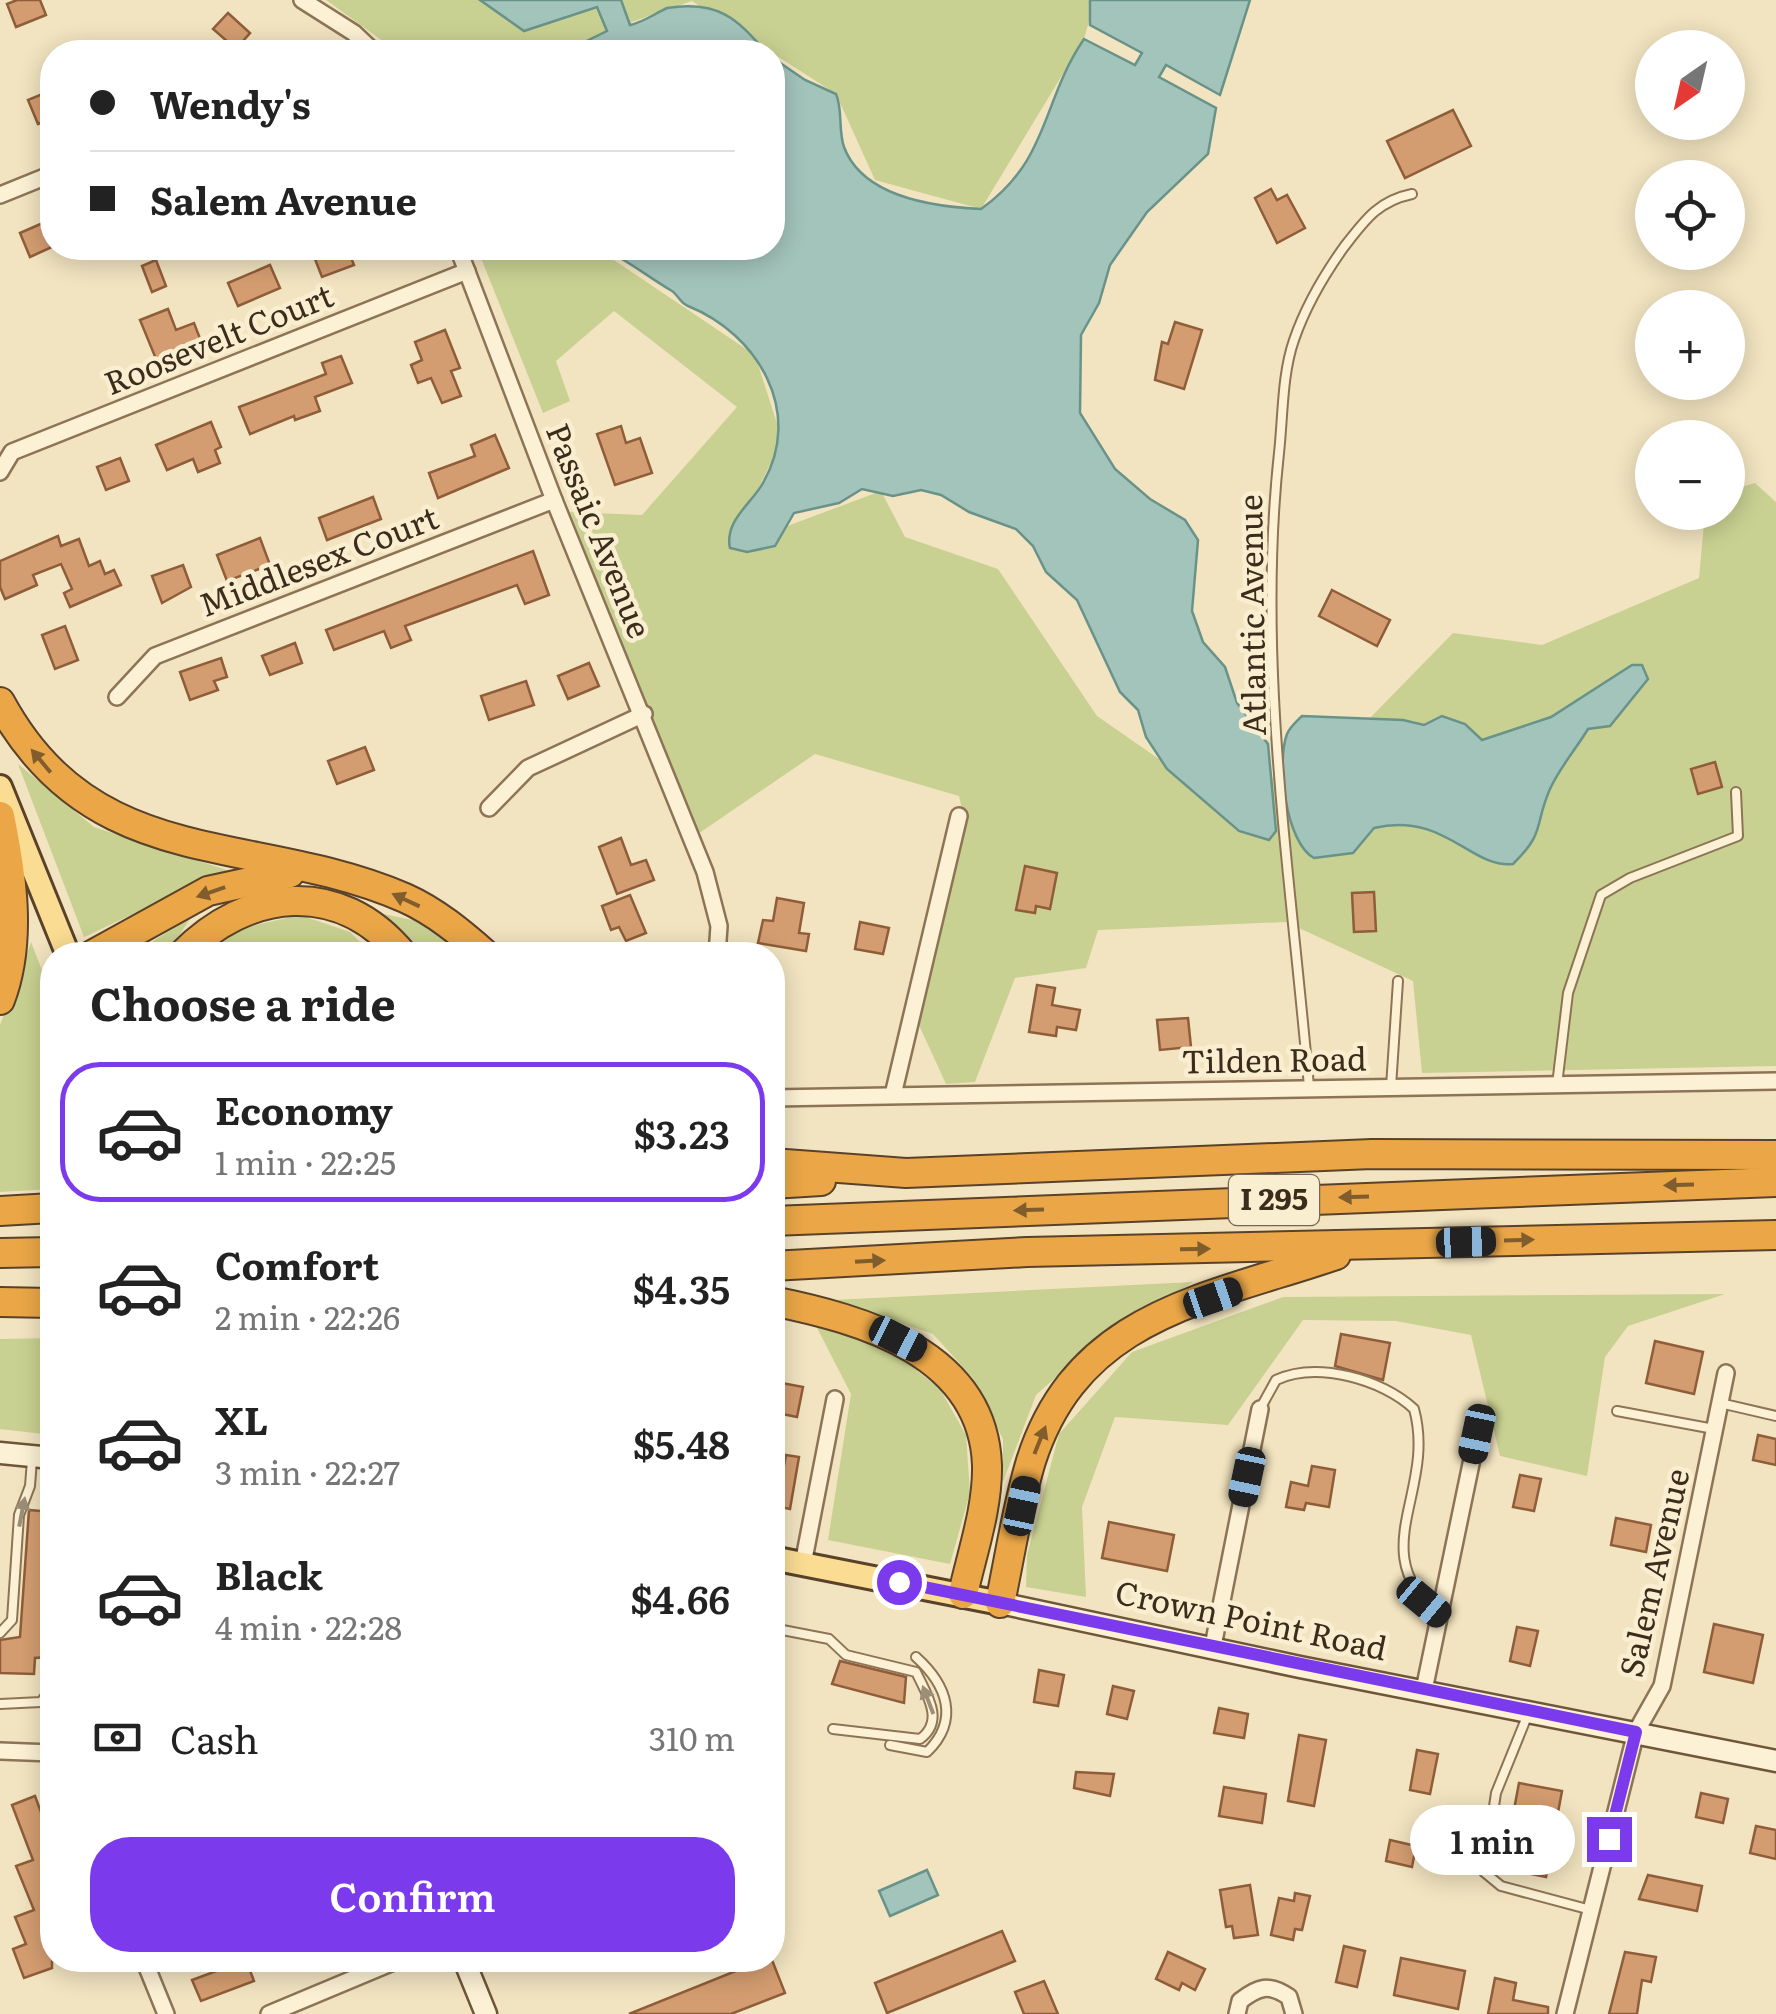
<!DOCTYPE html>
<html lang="en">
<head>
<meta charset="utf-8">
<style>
  body { margin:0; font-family:Literata,serif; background:#f6f6f6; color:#222; height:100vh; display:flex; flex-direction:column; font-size:38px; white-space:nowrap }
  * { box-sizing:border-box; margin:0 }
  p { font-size:32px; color:#767676 }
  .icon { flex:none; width:55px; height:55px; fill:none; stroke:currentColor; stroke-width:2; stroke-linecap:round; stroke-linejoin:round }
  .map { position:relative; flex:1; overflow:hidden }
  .sheet { position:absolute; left:40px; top:942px; width:745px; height:1030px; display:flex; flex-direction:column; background:#fff; border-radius:40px; box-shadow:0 5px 25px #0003 }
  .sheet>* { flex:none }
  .hud { position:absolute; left:40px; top:40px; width:745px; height:220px; border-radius:40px; box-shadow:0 5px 25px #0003; display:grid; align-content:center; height:220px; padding:0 50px; background:#fff }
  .needle { width:65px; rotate:214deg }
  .buttons { position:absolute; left:1635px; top:30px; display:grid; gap:20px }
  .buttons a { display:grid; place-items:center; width:110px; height:110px; border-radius:50%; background:#fff; box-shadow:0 5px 25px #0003; font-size:50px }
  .end { position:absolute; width:45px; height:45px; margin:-22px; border:12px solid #7c3aed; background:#fff; box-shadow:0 0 0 5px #fff }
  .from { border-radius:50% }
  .bubble { position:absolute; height:70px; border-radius:35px; background:#fff; box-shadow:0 5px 25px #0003; font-size:32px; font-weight:600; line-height:70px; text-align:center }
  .car { position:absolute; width:30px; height:60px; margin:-30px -15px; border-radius:12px; box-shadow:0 0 8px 2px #0007; background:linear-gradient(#222 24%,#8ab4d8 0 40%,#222 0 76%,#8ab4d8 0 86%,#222 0) }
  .hud b { display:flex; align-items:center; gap:35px; height:95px; font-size:38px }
  .hud b+b { border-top:2px solid #e0e0e0 }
  .hud i { width:25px; height:25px; background:#222 }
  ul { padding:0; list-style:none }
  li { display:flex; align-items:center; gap:30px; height:140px; margin:0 20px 15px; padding:0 30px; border:5px solid transparent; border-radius:40px }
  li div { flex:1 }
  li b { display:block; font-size:38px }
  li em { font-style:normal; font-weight:600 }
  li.active { border-color:#7c3aed }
  li>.icon { width:90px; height:90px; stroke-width:1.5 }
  h2 { padding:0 50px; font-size:45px; line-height:120px }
  .pay { display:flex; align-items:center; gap:25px; height:110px; padding:0 50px; font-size:38px }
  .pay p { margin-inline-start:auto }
  .primary-button { display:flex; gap:20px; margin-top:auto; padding:20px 50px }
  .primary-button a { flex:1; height:115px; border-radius:40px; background:#7c3aed; color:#fff; font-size:40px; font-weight:600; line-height:115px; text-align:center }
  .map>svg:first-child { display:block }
  .green { fill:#c9d192 }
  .water { fill:#a3c4bb; stroke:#699389; stroke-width:2.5 }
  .building { fill:#d49d71; stroke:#8f5d39; stroke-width:2.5 }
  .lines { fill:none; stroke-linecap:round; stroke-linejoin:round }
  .lane-casing { stroke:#8d7456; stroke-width:12 }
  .street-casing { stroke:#8d7456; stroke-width:20 }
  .secondary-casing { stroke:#6f5539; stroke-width:25 }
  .primary-casing { stroke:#5a422a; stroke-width:28 }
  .highway-casing { stroke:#5a422a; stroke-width:32 }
  .lane { stroke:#fcf1d4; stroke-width:8 }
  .street { stroke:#fcf1d4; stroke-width:15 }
  .secondary { stroke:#fcf1d4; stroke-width:20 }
  .primary { stroke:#fadc93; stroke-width:22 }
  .highway { stroke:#eba747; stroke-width:28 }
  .oneway { fill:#815d2d }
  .oneway2 { fill:#9c8e78 }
  .route { stroke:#7c3aed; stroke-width:12 }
  .labels { text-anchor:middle; stroke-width:9; stroke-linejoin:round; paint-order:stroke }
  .shield { fill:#f9eed0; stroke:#746652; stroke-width:2.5 }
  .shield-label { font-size:30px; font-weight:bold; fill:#3b2c1c }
  .street-label { font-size:32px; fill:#3b2c1c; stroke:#f9eed0 }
</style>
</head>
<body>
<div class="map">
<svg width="1776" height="2014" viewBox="0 0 1776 2014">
  <rect width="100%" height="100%" fill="#f2e4c0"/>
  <!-- green -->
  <g class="green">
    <path d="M326,0H485L525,31L597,6L608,31L568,52H398Z"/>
    <path d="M621,0H1095L1084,39L981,209L875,180L836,94L692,1L629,23Z"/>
    <path d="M477,248H596L755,355L782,439L731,547L881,491L905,537L998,569L1097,716L1271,837L1256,772L1282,781L1296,721L1370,718L1453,633L1542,645L1699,578L1705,513L1728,512V491L1755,483L1776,502V1066L1422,1073L1413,981L1286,922L1098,930L1086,968L1015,978L975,1082L946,1084L917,1021L966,826L959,796L815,754L695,836L570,512L642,515L737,407L614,311L556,361L570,401L543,413Z"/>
    <path d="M18,764L94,827L227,870L84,937Z"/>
    <path d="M374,912L422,922L463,955H413Z"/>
    <path d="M300,915L350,932L373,955H199L210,935Z"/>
    <path d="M192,916L166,955H132Z"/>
    <path d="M31,942L52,996V1189L0,1192V1025Z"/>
    <path d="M1193,1282L1102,1336L1036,1395L1003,1482V1439L971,1376L933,1334L833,1300Z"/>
    <path d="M1725,1294L1628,1326L1605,1357L1587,1476L1500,1456L1471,1335L1396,1321L1303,1320L1228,1425L1115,1417L1082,1507L1086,1597L1026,1587L1027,1555L1059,1434L1132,1352L1283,1297Z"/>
    <path d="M814,1322L890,1349L940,1389L966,1435L970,1493L950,1564L828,1540L851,1394Z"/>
    <path d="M52,1338V1435L0,1429V1339Z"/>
  </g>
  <!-- water -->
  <g class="water">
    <path d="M480,0H621L630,25C644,22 654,14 667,8C719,0 737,19 766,52H564L607,31L597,7L524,31Z"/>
    <path d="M1090,0H1250L1220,95L1166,65L1159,77L1216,108L1208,154L1147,212L1110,265L1099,303L1081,335L1080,413L1115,469L1150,499L1185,520L1198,540L1192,611L1203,642L1225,667L1237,703L1268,744L1276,831L1269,840L1239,831L1167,769L1146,737L1138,710L1120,692L1077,600L1046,572L1033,546L1016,529L969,512L941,495L921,490L893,496L862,489L839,503L794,513L775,546L747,552L730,548C724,521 752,503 763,483C804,412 758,334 688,306C681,304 678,295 672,291C648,277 625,258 601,248H772L773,58L805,80L836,94C843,110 838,130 844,147C863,198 936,207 981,209C1050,160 1041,102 1084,39L1135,65L1142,53L1090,25Z"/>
    <path d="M1632,665H1642L1648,679L1610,726L1588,729C1576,749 1560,767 1550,789C1534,825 1546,832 1513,864C1471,869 1444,811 1374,828L1353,853L1314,858C1286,843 1276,763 1287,734C1290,727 1296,722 1302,716L1403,720L1424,725L1442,716L1465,724L1482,740L1551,717Z"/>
    <path d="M927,1870L938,1895L890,1916L879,1891Z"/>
  </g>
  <!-- building -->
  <g class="building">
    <path d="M17,0H40L46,15L16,27L7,4Z"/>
    <path d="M228,13L250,33L236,49L213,29Z"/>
    <path d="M52,90V118L38,124L28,100Z"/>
    <path d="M1453,110L1471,146L1405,178L1387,141Z"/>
    <path d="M1271,189L1277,200L1287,195L1305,228L1277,243L1255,198Z"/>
    <path d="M52,219V247L30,257L20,233Z"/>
    <path d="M330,248H347L354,265L322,277L313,254Z"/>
    <path d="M156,260L166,286L152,292L142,266Z"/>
    <path d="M270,265L280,288L238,306L228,283Z"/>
    <path d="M168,309L176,330L194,323L201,341L156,359L140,320Z"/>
    <path d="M1175,322L1202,330L1184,389L1155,380L1162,342L1168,344Z"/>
    <path d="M445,330L460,368L451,371L461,396L442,403L431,378L418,383L411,365L422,360L415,342Z"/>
    <path d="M341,356L352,383L315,397L320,411L295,420L294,416L250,434L239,407L326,374L322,363Z"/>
    <path d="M211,422L221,447L215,450L220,463L198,472L193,459L167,470L156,445Z"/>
    <path d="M621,426L626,443L640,438L652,473L615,485L597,434Z"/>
    <path d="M495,435L509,468L438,498L429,473L475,456L471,445Z"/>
    <path d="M120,458L129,481L106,490L97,467Z"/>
    <path d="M373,497L381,519L327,540L319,518Z"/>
    <path d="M58,536L61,546L79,539L89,566L100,561L105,574L114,570L121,585L70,607L64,593L72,589L61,564L33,575L37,585L5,599L0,587V561Z"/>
    <path d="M260,538L270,565L227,581L217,555Z"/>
    <path d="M533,551L549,595L525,604L517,585L405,626L411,640L391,648L384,631L334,650L326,630Z"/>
    <path d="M183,565L191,587L162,603L152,576Z"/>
    <path d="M1332,590L1390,620L1377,646L1319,616Z"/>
    <path d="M65,626L78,660L55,669L42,635Z"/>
    <path d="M295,643L302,663L270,675L262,656Z"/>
    <path d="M221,658L227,677L214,681L218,690L190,700L180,672Z"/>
    <path d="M589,663L599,686L568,699L558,676Z"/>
    <path d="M526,681L534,705L489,720L481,696Z"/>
    <path d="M365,747L374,770L337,784L328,761Z"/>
    <path d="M1715,762L1722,787L1698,794L1691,769Z"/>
    <path d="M621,838L631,865L646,860L654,880L617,894L599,847Z"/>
    <path d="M1025,866L1057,873L1050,909L1036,906L1035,913L1016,910Z"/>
    <path d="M1374,892L1376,931L1354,932L1352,893Z"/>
    <path d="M630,895L646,933L626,941L619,927L611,930L602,906Z"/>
    <path d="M777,898L804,903L799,933L809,934L806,951L758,943L763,920L773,921Z"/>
    <path d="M860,922L889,928L883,954L855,949Z"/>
    <path d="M1037,985L1055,988L1052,1005L1080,1010L1076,1030L1057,1027L1056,1036L1029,1032Z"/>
    <path d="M1188,1018L1191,1047L1160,1050L1157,1020Z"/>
    <path d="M1341,1334L1390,1343L1383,1380L1335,1366Z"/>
    <path d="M1655,1341L1703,1352L1694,1394L1646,1383Z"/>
    <path d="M782,1383L803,1387L797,1417L777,1413Z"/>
    <path d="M1758,1435L1776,1439V1465L1753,1460Z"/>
    <path d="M786,1455L799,1457L790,1509L776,1506Z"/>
    <path d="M1312,1466L1335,1470L1329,1507L1306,1503L1304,1510L1286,1507L1291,1482L1308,1486Z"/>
    <path d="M1520,1475L1541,1479L1534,1511L1513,1507Z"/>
    <path d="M29,1510L52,1512V1640H48L46,1657L35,1658L34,1674L0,1673V1640L20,1637Z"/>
    <path d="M1616,1518L1651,1525L1646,1552L1611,1545Z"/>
    <path d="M1109,1522L1174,1535L1167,1571L1102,1558Z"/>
    <path d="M1714,1624L1763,1635L1753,1683L1704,1672Z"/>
    <path d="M1517,1627L1538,1631L1530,1666L1510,1661Z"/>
    <path d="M840,1661L906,1677L904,1703L832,1684Z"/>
    <path d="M1039,1670L1064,1675L1058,1706L1034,1702Z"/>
    <path d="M1113,1686L1134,1691L1127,1719L1107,1714Z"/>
    <path d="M1219,1708L1248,1714L1244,1738L1214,1733Z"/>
    <path d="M1299,1735L1326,1740L1314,1806L1288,1801Z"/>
    <path d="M1417,1750L1438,1754L1430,1794L1410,1790Z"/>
    <path d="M1076,1772L1114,1774L1110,1796L1074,1788Z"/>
    <path d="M1519,1783L1562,1791L1546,1877L1503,1868Z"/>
    <path d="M1224,1787L1266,1794L1262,1823L1219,1816Z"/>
    <path d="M1701,1793L1728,1799L1723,1823L1696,1817Z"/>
    <path d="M35,1796L52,1842V1968L24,1978L13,1949L26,1944L15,1917L34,1910L16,1866L33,1860L12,1805Z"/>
    <path d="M1756,1826L1776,1830V1859L1750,1853Z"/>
    <path d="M1390,1840L1416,1846L1412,1867L1386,1861Z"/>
    <path d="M1648,1875L1702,1886L1697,1911L1639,1899Z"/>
    <path d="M1250,1885L1258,1935L1234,1938L1232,1926L1226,1927L1220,1890Z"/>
    <path d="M1295,1893L1310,1896L1302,1930L1295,1929L1293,1940L1271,1935L1279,1898L1294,1901Z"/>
    <path d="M1002,1931L1015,1961L887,2013L875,1983Z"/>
    <path d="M1344,1946L1365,1951L1357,1987L1336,1982Z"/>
    <path d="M1168,1952L1205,1969L1195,1990L1182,1983L1179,1990L1156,1979Z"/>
    <path d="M1625,1952L1656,1957L1651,1982L1642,1980L1637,2014H1609Z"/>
    <path d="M1401,1958L1465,1971L1458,2009L1394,1995Z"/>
    <path d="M246,1960L254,1981L201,2001L192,1980Z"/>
    <path d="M763,1960H772L785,1993L731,2014H629Z"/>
    <path d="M1495,1978L1516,1983L1513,2000L1548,2007V2014H1488Z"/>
    <path d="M1044,1981L1058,2014H1024L1015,1992Z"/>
  </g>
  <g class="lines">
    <!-- lane casing -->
    <g class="lane-casing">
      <g id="lane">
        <path d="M1557,1085L1568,993L1601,895L1630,878L1738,836L1736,792"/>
        <path d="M1309,1087C1291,877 1256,663 1279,453C1283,417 1282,374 1294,340C1305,308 1324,275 1344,247C1365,220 1378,201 1412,194"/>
        <path d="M1391,1087L1398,981"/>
        <path d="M1720,1403L1776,1416"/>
        <path d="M1260,1409L1276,1380C1317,1361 1382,1379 1414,1409C1437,1492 1362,1552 1440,1615"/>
        <path d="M1617,1411L1714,1429"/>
        <path d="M772,1628L829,1639L846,1655L916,1672C927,1695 945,1721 920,1739L833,1729"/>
        <path d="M0,1633L12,1620L19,1515L30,1486L32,1460"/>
        <path d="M0,1704L41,1702L52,1687"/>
        <path d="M1528,1714L1496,1793L1484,1872L1501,1886L1591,1910"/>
        <path d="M890,1745L927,1752C960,1720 947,1685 916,1657"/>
      </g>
    </g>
    <!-- street casing -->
    <g class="street-casing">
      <g id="street">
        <path d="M302,0L354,33L374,52"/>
        <path d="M0,195L52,174"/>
        <path d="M458,248L554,500L705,872L719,926L717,955"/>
        <path d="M0,472L12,452L467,271"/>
        <path d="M117,697L155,656L554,500"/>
        <path d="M489,808L528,768L644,714"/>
        <path d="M893,1095L959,816"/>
        <path d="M772,1098L1776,1081"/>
        <path d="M803,1564L835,1399"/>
        <path d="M1213,1646L1260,1409"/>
        <path d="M1424,1690L1477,1435"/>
        <path d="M0,1751L52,1753"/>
        <path d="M144,1960L166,2014"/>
        <path d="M269,2014L398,1960"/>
        <path d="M1237,2014L1240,2001C1258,1987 1269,1983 1289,1997L1294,2014"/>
        <path d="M1565,2014L1636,1732L1662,1686L1726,1373"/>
      </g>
    </g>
    <!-- secondary casing -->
    <g class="secondary-casing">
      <g id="secondary">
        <path d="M0,1453L52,1458"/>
        <path d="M1000,1603L1300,1667L1776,1761"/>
        <path d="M464,1960L486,2014"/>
      </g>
    </g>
    <!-- primary casing -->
    <g class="primary-casing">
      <g id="primary">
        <path d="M0,787L68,955"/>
        <path d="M772,1558L1000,1603"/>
      </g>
    </g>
    <!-- highway casing -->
    <g class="highway-casing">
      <g id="highway">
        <path d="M0,702C94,875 253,832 405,898C436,912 461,933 486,955"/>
        <path d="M0,816C12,874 22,943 0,1000"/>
        <path d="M92,955L208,891L290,873"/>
        <path d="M182,955C247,889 339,877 403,955"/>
        <path d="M772,1163L906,1173L1372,1154L1776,1155"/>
        <path d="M772,1184L821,1181"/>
        <path d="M0,1211L52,1208"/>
        <path d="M772,1221L1776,1182"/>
        <path d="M0,1253L52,1252"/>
        <path d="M772,1266L1027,1252L1776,1235"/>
        <path d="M772,1301C862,1319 983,1353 987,1465C988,1508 972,1553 963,1594"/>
        <path d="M0,1302L52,1303"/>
        <path d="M1000,1603C1010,1556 1017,1507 1031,1461C1078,1314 1207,1299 1336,1255"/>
      </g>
    </g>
    <!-- lane -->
    <use href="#lane" class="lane"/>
    <!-- street -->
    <use href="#street" class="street"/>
    <!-- secondary -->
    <use href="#secondary" class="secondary"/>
    <!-- primary -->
    <use href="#primary" class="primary"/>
    <!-- highway -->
    <use href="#highway" class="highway"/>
  </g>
  <!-- one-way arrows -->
  <defs><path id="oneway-solid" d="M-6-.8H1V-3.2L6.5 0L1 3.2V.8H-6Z" transform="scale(2.5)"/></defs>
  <g class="oneway">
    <use href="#oneway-solid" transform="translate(41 761) rotate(-130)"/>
    <use href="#oneway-solid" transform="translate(211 892) rotate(161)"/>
    <use href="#oneway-solid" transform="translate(406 900) rotate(-155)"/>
    <use href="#oneway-solid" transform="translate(1679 1185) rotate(178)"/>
    <use href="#oneway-solid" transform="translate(1354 1197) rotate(178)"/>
    <use href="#oneway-solid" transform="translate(1029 1210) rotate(178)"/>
    <use href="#oneway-solid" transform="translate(1519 1240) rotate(-2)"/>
    <use href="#oneway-solid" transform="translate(1195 1249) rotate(-1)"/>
    <use href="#oneway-solid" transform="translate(870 1261) rotate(-3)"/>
    <use href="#oneway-solid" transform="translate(1040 1440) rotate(-68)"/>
  </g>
  <g class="oneway2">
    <use href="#oneway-solid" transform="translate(22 1512) rotate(-79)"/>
    <use href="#oneway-solid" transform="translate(928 1700) rotate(-111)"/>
  </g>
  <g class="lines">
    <!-- route -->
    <path class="route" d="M899,1582L1636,1732L1609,1839"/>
  </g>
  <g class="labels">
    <!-- shield labels -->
    <rect class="shield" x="1229" y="1175" width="90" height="50" rx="8"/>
    <g class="shield-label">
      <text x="1274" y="1210">I 295</text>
    </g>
    <!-- street labels -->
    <g class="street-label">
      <text transform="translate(219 340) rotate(-22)" y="11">Roosevelt Court</text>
      <text transform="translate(598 531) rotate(68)" y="11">Passaic Avenue</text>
      <text transform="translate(319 562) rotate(-21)" y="11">Middlesex Court</text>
      <text transform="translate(1253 615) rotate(-91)" y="11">Atlantic Avenue</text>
      <text transform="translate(1274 1061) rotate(-1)" y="11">Tilden Road</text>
      <text transform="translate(1655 1573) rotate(-77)" y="11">Salem Avenue</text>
      <text transform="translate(1251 1621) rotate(12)" y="11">Crown Point Road</text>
    </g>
  </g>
</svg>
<div class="buttons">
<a><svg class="needle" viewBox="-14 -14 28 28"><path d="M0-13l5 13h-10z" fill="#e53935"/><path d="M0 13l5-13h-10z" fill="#767676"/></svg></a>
<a><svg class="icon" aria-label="locate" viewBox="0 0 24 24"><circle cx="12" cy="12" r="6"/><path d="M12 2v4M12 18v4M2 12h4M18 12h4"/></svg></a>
<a>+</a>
<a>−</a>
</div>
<i class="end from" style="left:899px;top:1582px"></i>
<i class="end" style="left:1609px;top:1839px"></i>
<div class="bubble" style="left:1410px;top:1805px;width:165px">1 min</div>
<i class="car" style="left:1466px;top:1242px;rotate:88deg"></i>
<i class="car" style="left:1213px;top:1298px;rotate:71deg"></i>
<i class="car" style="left:898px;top:1339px;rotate:117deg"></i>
<i class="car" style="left:1477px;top:1434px;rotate:192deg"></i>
<i class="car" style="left:1247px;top:1477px;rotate:192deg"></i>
<i class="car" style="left:1022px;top:1506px;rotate:12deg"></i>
<i class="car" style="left:1424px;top:1602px;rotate:130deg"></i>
<div class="hud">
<b><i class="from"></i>Wendy's</b>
<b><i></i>Salem Avenue</b>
</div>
<section class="sheet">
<h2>Choose a ride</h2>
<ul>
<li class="active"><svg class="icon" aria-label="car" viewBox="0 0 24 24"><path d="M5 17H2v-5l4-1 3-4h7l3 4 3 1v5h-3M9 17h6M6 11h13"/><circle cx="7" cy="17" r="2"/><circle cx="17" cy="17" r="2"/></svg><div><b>Economy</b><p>1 min · 22:25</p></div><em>$3.23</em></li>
<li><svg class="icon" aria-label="car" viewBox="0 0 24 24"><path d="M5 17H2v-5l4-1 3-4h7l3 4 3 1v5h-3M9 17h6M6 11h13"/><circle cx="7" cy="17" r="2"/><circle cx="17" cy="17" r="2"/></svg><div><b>Comfort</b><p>2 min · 22:26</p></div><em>$4.35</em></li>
<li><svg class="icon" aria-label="car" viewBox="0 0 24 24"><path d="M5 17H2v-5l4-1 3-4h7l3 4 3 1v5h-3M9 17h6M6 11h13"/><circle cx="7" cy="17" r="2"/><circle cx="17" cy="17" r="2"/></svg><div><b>XL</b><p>3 min · 22:27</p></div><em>$5.48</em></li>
<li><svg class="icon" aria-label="car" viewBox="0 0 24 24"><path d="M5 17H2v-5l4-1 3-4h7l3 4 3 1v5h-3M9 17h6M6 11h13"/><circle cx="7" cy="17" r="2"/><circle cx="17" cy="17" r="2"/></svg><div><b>Black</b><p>4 min · 22:28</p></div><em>$4.66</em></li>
</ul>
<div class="pay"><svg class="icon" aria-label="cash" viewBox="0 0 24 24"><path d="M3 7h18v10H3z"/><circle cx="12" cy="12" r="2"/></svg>Cash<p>310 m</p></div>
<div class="primary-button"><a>Confirm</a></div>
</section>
</div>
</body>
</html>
